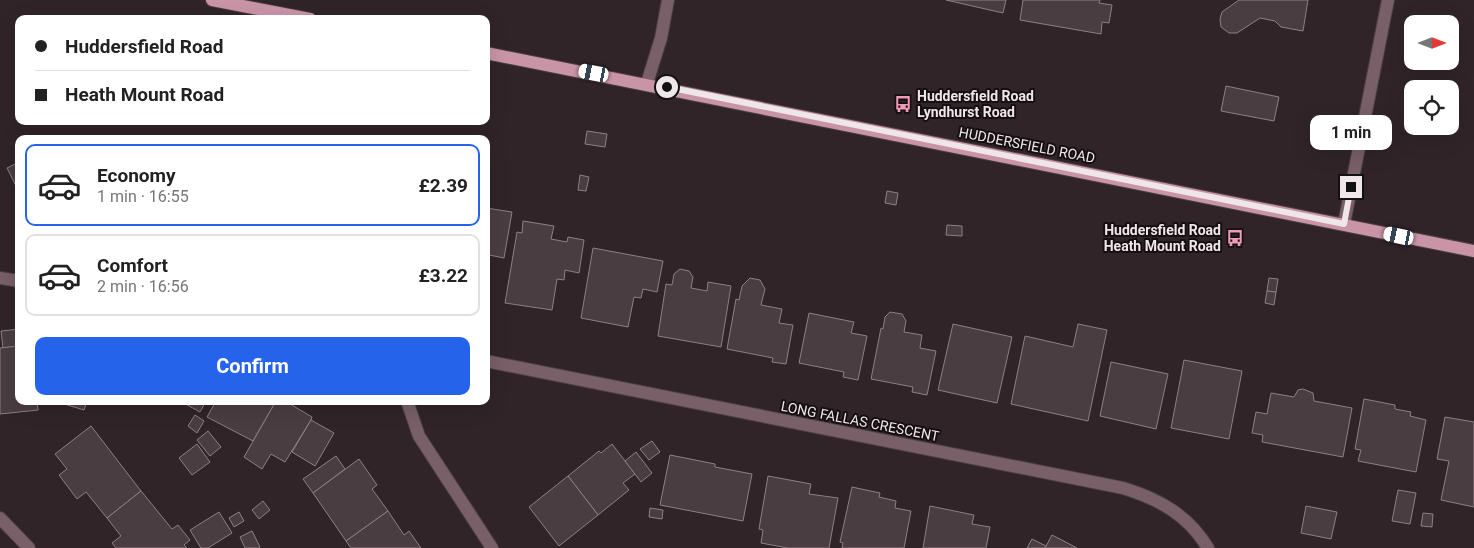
<!DOCTYPE html>
<html lang="en">
<head>
<meta charset="utf-8">
<style>
  body { margin:0; font-family:Roboto,sans-serif; background:#f2f2f2; color:#222; height:100vh; display:flex; flex-direction:column; font-size:19px; white-space:nowrap }
  * { box-sizing:border-box; margin:0 }
  p { font-size:16px; color:#767676 }
  .icon { flex:none; width:28px; height:28px; fill:none; stroke:currentColor; stroke-width:2; stroke-linecap:round; stroke-linejoin:round }
  .map { position:relative; flex:1; overflow:hidden }
  .side { position:absolute; left:15px; top:135px; width:475px; height:270px; display:flex; flex-direction:column; background:#fff; border-radius:10px; box-shadow:0 5px 20px #0002 }
  .side>* { flex:none }
  .guide { position:absolute; left:15px; top:15px; width:475px; height:110px; border-radius:10px; box-shadow:0 5px 20px #0002; display:grid; align-content:center; height:110px; padding:0 20px; background:#fff }
  .needle { width:32px; rotate:90deg }
  .controls { position:absolute; left:1404px; top:15px; display:grid; gap:10px }
  .controls a { display:grid; place-items:center; width:55px; height:55px; border-radius:10px; background:#fff; box-shadow:0 5px 20px #0002; font-size:25px }
  .end { position:absolute; width:22px; height:22px; margin:-11px; border:6px solid #efe6e9; background:#111; box-shadow:0 0 0 2px #111 }
  .from { border-radius:50% }
  .bubble { position:absolute; height:35px; border-radius:10px; background:#fff; box-shadow:0 5px 20px #0002; font-size:16px; font-weight:700; line-height:35px; text-align:center }
  .car { position:absolute; width:15px; height:30px; margin:-15px -8px; border-radius:6px; box-shadow:0 0 4px 1px #0007; background:linear-gradient(#fff 24%,#345 0 40%,#fff 0 76%,#345 0 86%,#fff 0) }
  .guide b { display:flex; align-items:center; gap:18px; height:48px; font-size:19px }
  .guide b+b { border-top:1px solid #e0e0e0 }
  .guide i { width:12px; height:12px; background:#222 }
  ul { padding:9px 0 0; list-style:none }
  li { display:flex; align-items:center; gap:15px; height:82px; margin:0 10px 8px; padding:0 10px; border:2px solid #e0e0e0; border-radius:10px }
  li div { flex:1 }
  li b { display:block; font-size:19px }
  li em { font-style:normal; font-weight:700 }
  li.selected { border-color:#2563eb }
  li>.icon { width:45px; height:45px; stroke-width:1.5 }
  .action { display:flex; gap:10px; margin-top:auto; padding:10px 20px }
  .action a { flex:1; height:58px; border-radius:10px; background:#2563eb; color:#fff; font-size:20px; font-weight:700; line-height:58px; text-align:center }
  .map>svg:first-child { display:block }
  .building { fill:#4a3d41; stroke:#8e7f84 }
  .lines { fill:none; stroke-linecap:round; stroke-linejoin:round }
  .street-casing { stroke:#4b3f43; stroke-width:14 }
  .primary-casing { stroke:#4b3f43; stroke-width:14 }
  .street { stroke:#795f67; stroke-width:12 }
  .primary { stroke:#ca94a7; stroke-width:12 }
  .route { stroke:#efe6e9; stroke-width:6 }
  .labels { text-anchor:middle; stroke-width:4; stroke-linejoin:round; paint-order:stroke }
  .poi-label { font-size:14px; font-weight:bold; fill:#efe6e9; stroke:#150f11; text-anchor:start }
  .street-label { font-size:14px; fill:#efe6e9; stroke:#150f11 }
</style>
</head>
<body>
<div class="map">
<svg width="1474" height="548" viewBox="0 0 1474 548">
  <rect width="100%" height="100%" fill="#302428"/>
  <!-- building -->
  <g class="building">
    <path d="M946,0H1006L1003,13Z"/>
    <path d="M1023,0H1100L1099,3L1112,5L1109,23L1102,22L1101,34L1020,20Z"/>
    <path d="M1239,0H1308L1303,31L1281,27L1275,21L1260,18L1237,33H1229L1221,27L1220,19L1222,12Z"/>
    <path d="M1226,86L1279,97L1274,121L1221,111Z"/>
    <path d="M587,131L607,134L605,147L585,144Z"/>
    <path d="M19,162V192L7,168Z"/>
    <path d="M580,175L589,177L586,191L578,190Z"/>
    <path d="M887,191L898,193L896,205L885,203Z"/>
    <path d="M486,208L512,212L504,258L489,255L488,264Z"/>
    <path d="M523,221L554,226L551,239L567,242L568,237L584,240L579,273L565,270L564,280L557,279L552,310L505,303L517,232L522,233Z"/>
    <path d="M947,225L962,226V236L946,235Z"/>
    <path d="M593,248L663,261L657,292L643,289L641,298L634,297L628,327L581,318Z"/>
    <path d="M680,269L689,271L693,277L691,288L707,291L708,282L731,286L721,347L658,336L666,284L672,285L674,274Z"/>
    <path d="M750,278L760,280L765,289L761,305L782,309L779,323L793,325L786,364L772,362L773,358L727,349L736,299L739,300L742,286Z"/>
    <path d="M1269,278L1278,279L1276,292L1267,291Z"/>
    <path d="M1267,291L1276,292L1274,305L1265,303Z"/>
    <path d="M890,312L902,314L906,321L904,332L922,335L920,348L936,351L927,395L912,392L913,387L871,379L881,328L883,329L885,317Z"/>
    <path d="M809,313L854,322L851,333L867,336L858,380L843,377L844,372L799,363Z"/>
    <path d="M953,324L1012,337L997,403L938,390Z"/>
    <path d="M1078,324L1107,330L1088,421L1011,404L1025,336L1073,347Z"/>
    <path d="M19,329V346L3,348L1,331Z"/>
    <path d="M19,346V401H37L38,410L0,414V348Z"/>
    <path d="M1184,360L1242,371L1229,439L1171,428Z"/>
    <path d="M1111,362L1168,374L1156,429L1100,416Z"/>
    <path d="M1303,389L1313,393L1314,401L1352,408L1343,457L1262,442L1263,435L1252,433L1256,412L1267,414L1271,393L1294,397L1298,390Z"/>
    <path d="M1364,399L1395,405V409L1411,412L1410,416L1426,420L1416,472L1358,461L1361,450L1355,449Z"/>
    <path d="M62,401H87L84,410L61,403Z"/>
    <path d="M180,401H206L200,412Z"/>
    <path d="M216,401H276L253,441L207,417Z"/>
    <path d="M276,401H285L312,417L311,420L285,462L271,454L262,469L244,457Z"/>
    <path d="M195,415L204,421L197,433L188,426Z"/>
    <path d="M1445,417L1474,422V507L1441,500L1449,461L1437,459Z"/>
    <path d="M311,420L334,433L315,466L292,452Z"/>
    <path d="M91,426L141,491L107,518L86,492L77,499L59,475L67,469L55,454Z"/>
    <path d="M208,431L221,447L210,456L197,440Z"/>
    <path d="M652,441L660,452L649,460L640,449Z"/>
    <path d="M197,444L210,462L192,475L179,458Z"/>
    <path d="M612,444L635,474L623,483L629,490L598,515L568,476L599,451L601,453Z"/>
    <path d="M636,452L652,473L641,482L625,461Z"/>
    <path d="M670,455L715,464V467L752,474L743,521L660,505Z"/>
    <path d="M336,456L345,469L313,493L303,479Z"/>
    <path d="M359,459L377,485L372,489L388,511L346,541L313,493Z"/>
    <path d="M568,476L598,515L559,546L529,507Z"/>
    <path d="M768,476L811,484L809,494L838,498L829,548H788L761,543L763,530L759,529Z"/>
    <path d="M852,487L880,493L879,497L896,501L895,508L911,511L904,548H842L843,543L840,542Z"/>
    <path d="M1398,490L1416,493L1410,524L1392,521Z"/>
    <path d="M141,491L172,529L178,525L190,540L184,545L187,548H116L112,543L121,536L107,518Z"/>
    <path d="M263,501L270,510L259,519L252,510Z"/>
    <path d="M930,506L974,515L972,524L990,527L986,548H923Z"/>
    <path d="M1306,506L1337,512L1331,539L1301,533Z"/>
    <path d="M650,508L663,510L662,519L649,517Z"/>
    <path d="M388,511L404,535L409,531L421,548H351L346,541Z"/>
    <path d="M219,512L232,533L208,548H201L190,530Z"/>
    <path d="M239,512L244,521L234,527L229,518Z"/>
    <path d="M1423,513L1433,514L1432,527L1421,526Z"/>
    <path d="M252,531L260,547L259,548H245L240,537Z"/>
    <path d="M1052,535L1077,548H1045Z"/>
    <path d="M1032,539L1046,546L1045,548H1027Z"/>
  </g>
  <g class="lines">
    <!-- street casing -->
    <g class="street-casing">
      <g id="street">
        <path d="M647,83L661,38L668,0"/>
        <path d="M1344,224L1388,0"/>
        <path d="M0,278L19,281"/>
        <path d="M486,361L1123,488C1159,499 1188,515 1208,548"/>
        <path d="M407,401L419,436L492,548"/>
        <path d="M0,518L29,548"/>
      </g>
    </g>
    <!-- primary casing -->
    <g class="primary-casing">
      <g id="primary">
        <path d="M212,0L310,19"/>
        <path d="M486,53L1474,251"/>
      </g>
    </g>
    <!-- street -->
    <use href="#street" class="street"/>
    <!-- primary -->
    <use href="#primary" class="primary"/>
  </g>
  <g class="lines">
    <!-- route -->
    <path class="route" d="M667,87L1344,224L1351,187"/>
  </g>
  <!-- icons -->
  <defs>
    <g id="bus-bare" transform="scale(1.35)"><path d="M-5-6H5V4H4V6H2V4H-2V6H-4V4H-5ZM-3.5-4V0h7V-4ZM-3.5 1.2v1.5H-2V1.2ZM2 1.2v1.5H3.5V1.2Z" fill="#ef9ab8" stroke="#150f11" stroke-width="2.5" paint-order="stroke"/></g>
  </defs>
  <g fill-rule="evenodd">
    <use href="#bus-bare" x="903" y="104"/>
    <use href="#bus-bare" x="1235" y="238"/>
  </g>
  <g class="labels">
    <!-- poi labels -->
    <g class="poi-label">
      <text x="917" y="101">Huddersfield Road<tspan x="917" dy="16">Lyndhurst Road</tspan></text>
      <text x="1221" y="235" text-anchor="end">Huddersfield Road<tspan x="1221" dy="16">Heath Mount Road</tspan></text>
    </g>
    <!-- street labels -->
    <g class="street-label">
      <text transform="translate(1027 145) rotate(11)" y="5">HUDDERSFIELD ROAD</text>
      <text transform="translate(860 421) rotate(11)" y="5">LONG FALLAS CRESCENT</text>
    </g>
  </g>
</svg>
<div class="controls">
<a><svg class="needle" viewBox="-14 -14 28 28"><path d="M0-13l5 13h-10z" fill="#e53935"/><path d="M0 13l5-13h-10z" fill="#767676"/></svg></a>
<a><svg class="icon" aria-label="locate" viewBox="0 0 24 24"><circle cx="12" cy="12" r="6"/><path d="M12 2v4M12 18v4M2 12h4M18 12h4"/></svg></a>
</div>
<i class="end from" style="left:667px;top:87px"></i>
<i class="end" style="left:1351px;top:187px"></i>
<div class="bubble" style="left:1310px;top:115px;width:82px">1 min</div>
<i class="car" style="left:594px;top:73px;rotate:281deg"></i>
<i class="car" style="left:1399px;top:236px;rotate:282deg"></i>
<div class="guide">
<b><i class="from"></i>Huddersfield Road</b>
<b><i></i>Heath Mount Road</b>
</div>
<section class="side">
<ul>
<li class="selected"><svg class="icon" aria-label="car" viewBox="0 0 24 24"><path d="M5 17H2v-5l4-1 3-4h7l3 4 3 1v5h-3M9 17h6M6 11h13"/><circle cx="7" cy="17" r="2"/><circle cx="17" cy="17" r="2"/></svg><div><b>Economy</b><p>1 min · 16:55</p></div><em>£2.39</em></li>
<li><svg class="icon" aria-label="car" viewBox="0 0 24 24"><path d="M5 17H2v-5l4-1 3-4h7l3 4 3 1v5h-3M9 17h6M6 11h13"/><circle cx="7" cy="17" r="2"/><circle cx="17" cy="17" r="2"/></svg><div><b>Comfort</b><p>2 min · 16:56</p></div><em>£3.22</em></li>
</ul>
<div class="action"><a>Confirm</a></div>
</section>
</div>
</body>
</html>
